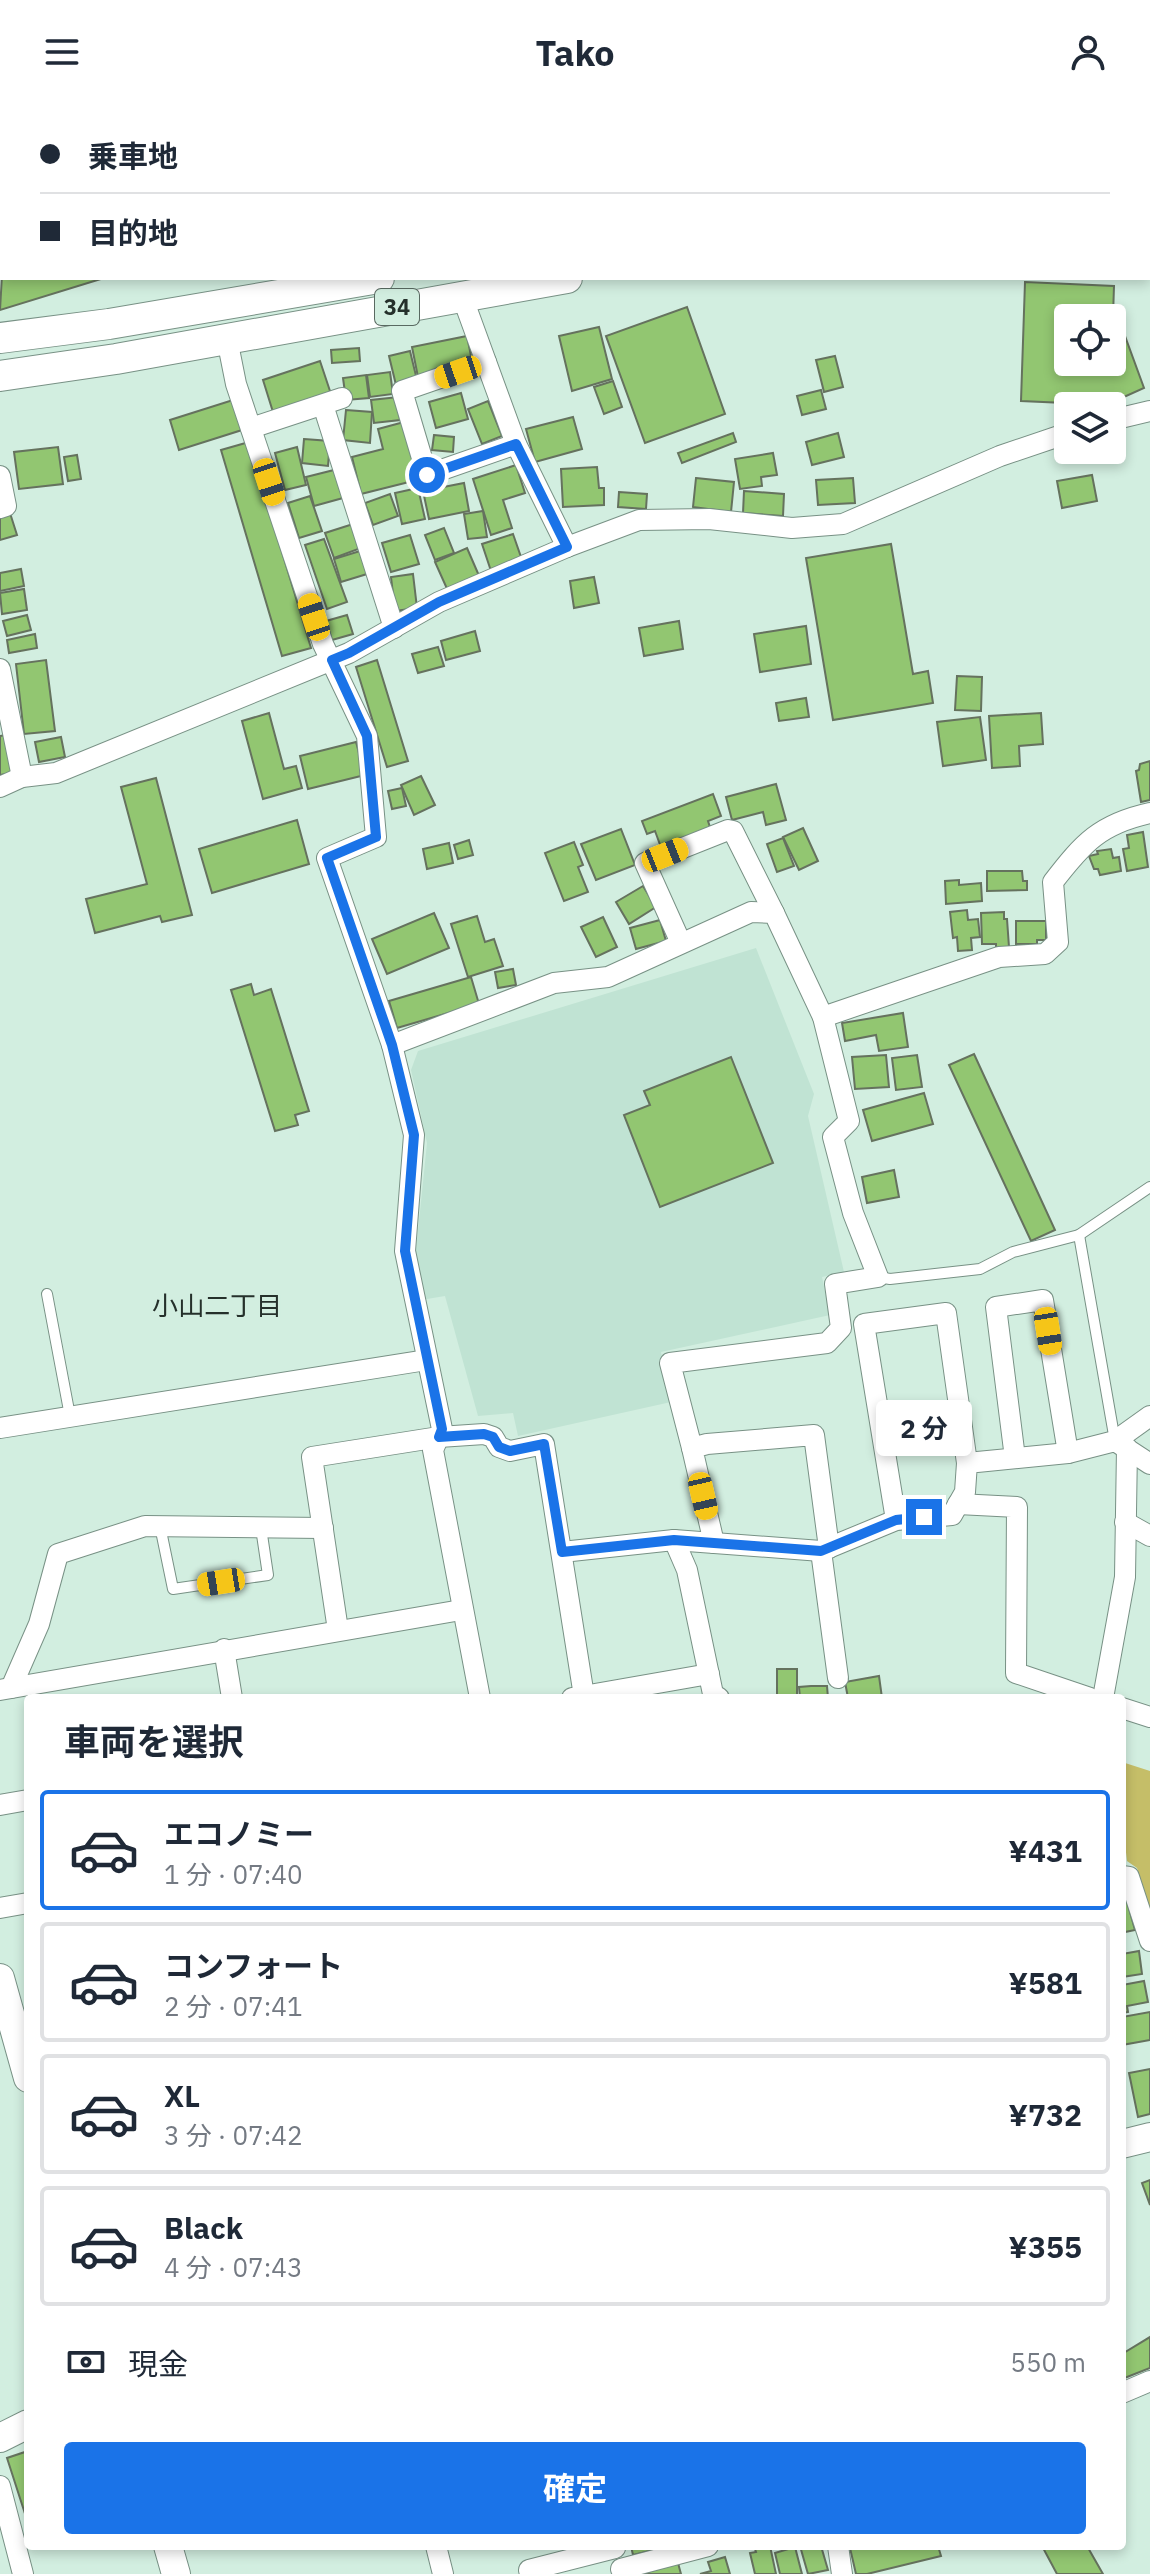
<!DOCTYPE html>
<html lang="ja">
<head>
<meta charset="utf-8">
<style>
  body { margin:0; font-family:"IBM Plex Sans","Noto Sans JP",sans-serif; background:#f6f6f7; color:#1f2937; height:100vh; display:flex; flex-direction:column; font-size:30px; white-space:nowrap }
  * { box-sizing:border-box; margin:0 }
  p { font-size:26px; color:#747a83 }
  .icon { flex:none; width:44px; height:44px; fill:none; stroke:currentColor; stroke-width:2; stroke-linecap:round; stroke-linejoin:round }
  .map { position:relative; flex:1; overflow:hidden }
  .details { position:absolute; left:24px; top:1590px; width:1102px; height:856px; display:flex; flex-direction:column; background:#fff; border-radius:8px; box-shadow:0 4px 12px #0003 }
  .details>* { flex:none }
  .hud { position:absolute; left:0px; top:0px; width:1150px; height:176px; box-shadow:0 4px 12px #0003; display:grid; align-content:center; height:176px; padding:0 40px; background:#fff }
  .controls { position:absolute; left:1054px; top:200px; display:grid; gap:16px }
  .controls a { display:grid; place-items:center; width:72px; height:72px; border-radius:8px; background:#fff; box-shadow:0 4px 12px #0003; font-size:40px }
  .end { position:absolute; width:36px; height:36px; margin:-18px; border:10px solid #1a73e8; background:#fff; box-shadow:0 0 0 4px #fff }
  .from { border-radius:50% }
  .bubble { position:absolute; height:56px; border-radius:8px; background:#fff; box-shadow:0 4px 12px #0003; font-size:26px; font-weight:700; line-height:56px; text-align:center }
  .car { position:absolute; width:24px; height:48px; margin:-24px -12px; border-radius:10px; box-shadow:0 0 6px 2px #0007; background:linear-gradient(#f5c518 24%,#345 0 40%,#f5c518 0 76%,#345 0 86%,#f5c518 0) }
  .hud b { display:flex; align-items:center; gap:28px; height:76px; font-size:30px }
  .hud b+b { border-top:2px solid #e0e1e3 }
  .hud i { width:20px; height:20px; background:#1f2937 }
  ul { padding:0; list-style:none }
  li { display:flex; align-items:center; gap:24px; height:120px; margin:0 16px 12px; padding:0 24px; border:4px solid #e0e1e3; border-radius:8px }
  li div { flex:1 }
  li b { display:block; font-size:30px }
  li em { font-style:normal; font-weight:700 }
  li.active { border-color:#1a73e8 }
  li>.icon { width:72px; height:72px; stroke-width:1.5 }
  h2 { padding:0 40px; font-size:36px; line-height:96px }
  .pay { display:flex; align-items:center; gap:20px; height:88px; padding:0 40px; font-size:30px }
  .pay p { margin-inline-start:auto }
  .primary-button { display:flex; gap:16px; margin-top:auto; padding:16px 40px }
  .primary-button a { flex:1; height:92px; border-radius:8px; background:#1a73e8; color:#fff; font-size:32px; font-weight:700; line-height:92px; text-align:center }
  header { display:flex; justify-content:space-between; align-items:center; height:104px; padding:0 40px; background:#fff; font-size:36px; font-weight:700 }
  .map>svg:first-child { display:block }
  .built { fill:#c0e3d3 }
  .green { fill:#c5be68 }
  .building { fill:#92c671; stroke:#65725e; stroke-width:2; fill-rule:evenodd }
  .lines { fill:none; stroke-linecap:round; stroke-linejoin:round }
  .lane-casing { stroke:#789185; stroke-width:12 }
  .street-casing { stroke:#789185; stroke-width:22 }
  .secondary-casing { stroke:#789185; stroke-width:30 }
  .primary-casing { stroke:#789185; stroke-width:32 }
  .lane { stroke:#fff; stroke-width:10 }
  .street { stroke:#fff; stroke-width:20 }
  .secondary { stroke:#fff; stroke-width:28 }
  .primary { stroke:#fff; stroke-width:30 }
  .route { stroke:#1a73e8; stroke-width:10 }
  .labels { text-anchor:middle; stroke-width:6; stroke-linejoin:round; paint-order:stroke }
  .shield { fill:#d2eee0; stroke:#596961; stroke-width:2 }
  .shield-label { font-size:22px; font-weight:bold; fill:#25302b }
  .neighbourhood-label { font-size:26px; fill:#25302b; stroke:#d2eee0 }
</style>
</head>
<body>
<header><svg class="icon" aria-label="menu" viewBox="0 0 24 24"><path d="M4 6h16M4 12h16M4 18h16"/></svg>Tako<svg class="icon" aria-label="person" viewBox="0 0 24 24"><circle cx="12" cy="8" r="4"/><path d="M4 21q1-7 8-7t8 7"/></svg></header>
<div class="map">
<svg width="1150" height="2470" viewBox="0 0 1150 2470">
  <rect width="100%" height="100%" fill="#d2eee0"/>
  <!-- built -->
  <path class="built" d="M756,844L814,990L808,1012L844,1168L822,1173L830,1211L661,1248L671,1298L518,1332L513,1309L478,1312L445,1192L421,1196L415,1156L427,1039L411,966L418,947Z"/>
  <!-- green -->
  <path class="green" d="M1122,1658L1150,1667V1811L1137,1764L1127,1757L1122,1714Z"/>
  <!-- building -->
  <g class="building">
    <path d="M126,0H171L172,2H126Z"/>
    <path d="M1007,0H1052V1L1008,2Z"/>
    <path d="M2,171V174H104L0,206Z"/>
    <path d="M1025,178L1114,182L1113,213H1118L1144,284L1104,302H1068V311H1064L1065,299L1021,297ZM1068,214H1112V258H1068Z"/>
    <path d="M687,203L725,310L645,339L606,232Z"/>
    <path d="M599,223L612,275L572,287L559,232Z"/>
    <path d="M467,232L473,262L418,273L412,243Z"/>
    <path d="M359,244L360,257L332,259L331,246Z"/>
    <path d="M410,247L417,276L396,281L389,252Z"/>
    <path d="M835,252L843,283L824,288L816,256Z"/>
    <path d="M320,257L331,290L273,308L263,276Z"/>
    <path d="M390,268L393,290L370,293L367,271Z"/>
    <path d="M366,271L369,294L346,296L343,274Z"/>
    <path d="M613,277L622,303L604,310L594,283Z"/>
    <path d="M821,286L826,305L802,311L797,292Z"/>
    <path d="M461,289L468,315L436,324L429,298Z"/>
    <path d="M398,293L400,316L374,319L371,296Z"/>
    <path d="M233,296L242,326L179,346L170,316Z"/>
    <path d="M488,297L502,332L482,340L468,305Z"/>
    <path d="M346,306L372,308L370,339L343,336Z"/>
    <path d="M573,313L582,345L535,358L526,325Z"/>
    <path d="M404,318L421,375L361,390L352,353L383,345L378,325Z"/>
    <path d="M733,329L736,338L682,359L678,349Z"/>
    <path d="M838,329L844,353L812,361L806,338Z"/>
    <path d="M434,331L454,333L453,348L432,346Z"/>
    <path d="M304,335L330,337L328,362L302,359Z"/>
    <path d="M249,338L311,544L282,552L221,346Z"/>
    <path d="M58,343L63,380L19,385L14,348Z"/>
    <path d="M297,343L306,381L285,386L275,349Z"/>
    <path d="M773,349L777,371L761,373L762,382L740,385L735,355Z"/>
    <path d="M77,351L81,375L68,377L64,353Z"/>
    <path d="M516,361L525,389L503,396L512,424L491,431L473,375Z"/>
    <path d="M597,363L599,384H604V401L563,403L561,365Z"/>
    <path d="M334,366L343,394L314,402L306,373Z"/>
    <path d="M1092,371L1097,397L1062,404L1057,377Z"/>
    <path d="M696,374L734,378L731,408L693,403Z"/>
    <path d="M853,374L855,399L818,401L816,376Z"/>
    <path d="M464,379L469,407L429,415L423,387Z"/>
    <path d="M418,384L425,415L402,420L395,389Z"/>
    <path d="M744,387L784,390L783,412L743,409Z"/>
    <path d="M619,388L647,390L646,405L618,403Z"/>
    <path d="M390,390L398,412L373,421L365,399Z"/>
    <path d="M310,392L322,427L299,434L288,399Z"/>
    <path d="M483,407L487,433L468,435L464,410Z"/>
    <path d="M10,409L17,431L0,436V412Z"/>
    <path d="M353,420L361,444L334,454L325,429Z"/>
    <path d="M444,424L454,449L435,456L425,431Z"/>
    <path d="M513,430L522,456L491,467L482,440Z"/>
    <path d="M410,431L419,460L391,468L382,439Z"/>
    <path d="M324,435L347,498L327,505L305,441Z"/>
    <path d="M891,440L913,570L928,567L933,599L833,616L806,454Z"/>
    <path d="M467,444L480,474L448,487L435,458Z"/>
    <path d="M360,447L367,470L341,478L334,455Z"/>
    <path d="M21,465L24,482L0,487V469Z"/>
    <path d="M413,470L417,504L395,507L391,473Z"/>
    <path d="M594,473L599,499L574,504L570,477Z"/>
    <path d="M24,485L27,506L2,510L0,489Z"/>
    <path d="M27,511L31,526L7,532L3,517Z"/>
    <path d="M347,511L353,530L332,536L326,517Z"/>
    <path d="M679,517L683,545L644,552L639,524Z"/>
    <path d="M806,522L811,560L760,568L754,530Z"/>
    <path d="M475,527L480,547L446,556L441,537Z"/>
    <path d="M35,530L37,544L9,549L7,536Z"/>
    <path d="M438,543L444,562L418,569L412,550Z"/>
    <path d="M46,556L55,627L24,630L16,560Z"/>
    <path d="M377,556L408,657L387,663L356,563Z"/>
    <path d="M957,572L982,573L981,607L955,606Z"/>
    <path d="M806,594L809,613L779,617L776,599Z"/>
    <path d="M269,609L284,665L296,662L302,684L263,695L242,617Z"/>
    <path d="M1041,609L1043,640L1019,642L1020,662L992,664L989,612Z"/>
    <path d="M980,613L986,656L943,662L937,618Z"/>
    <path d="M6,631L12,669L0,671V632Z"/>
    <path d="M61,633L65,653L39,658L35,638Z"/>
    <path d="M356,638L365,671L308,685L300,652Z"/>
    <path d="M1150,657V696L1141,698L1136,667L1139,666L1140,660Z"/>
    <path d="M421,672L435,701L414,711L401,681Z"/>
    <path d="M156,674L192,811L162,818L160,812L95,829L86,795L147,780L121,683Z"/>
    <path d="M776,680L786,716L766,721L763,708L732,716L726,693Z"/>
    <path d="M402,684L406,702L392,705L388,687Z"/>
    <path d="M713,690L721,712L708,717L712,729L662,746L655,727L647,730L642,717Z"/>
    <path d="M297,716L309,760L212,789L199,745Z"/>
    <path d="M803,724L818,757L799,766L783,733Z"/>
    <path d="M621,725L635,761L596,776L581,740Z"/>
    <path d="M1143,728L1148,763L1127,767L1123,745L1129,744L1127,731Z"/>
    <path d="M783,734L794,762L777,768L767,740Z"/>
    <path d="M469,736L473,751L458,755L454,741Z"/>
    <path d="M574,738L583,761L578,763L588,788L564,797L545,749Z"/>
    <path d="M449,739L453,759L427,765L423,745Z"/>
    <path d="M1111,745L1113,754L1119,753L1121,767L1100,771L1098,765H1094L1089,752L1098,750L1097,747Z"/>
    <path d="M987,767H1022L1023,777H1027V786L987,787Z"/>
    <path d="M959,776V781L981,779L982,797L946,800L945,777Z"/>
    <path d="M643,782L656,803L629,820L616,798Z"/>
    <path d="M967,806L968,816L978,815L980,833L971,834L972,846L958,847L957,833L953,834L950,808Z"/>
    <path d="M1004,808V815H1007L1009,843L996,844V840H982L981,809Z"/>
    <path d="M434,809L449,844L387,870L372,835Z"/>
    <path d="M477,812L485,838L494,835L503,862L468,873L451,820Z"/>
    <path d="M603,813L617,843L596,853L581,823Z"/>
    <path d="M660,816L666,837L636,845L630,824Z"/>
    <path d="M1016,817H1046V836H1037V840H1016Z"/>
    <path d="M513,865L516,881L498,884L495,868Z"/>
    <path d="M471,873L479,900L397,924L389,897Z"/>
    <path d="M251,880L254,891L271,885L309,1007L295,1011L298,1021L275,1027L231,886Z"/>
    <path d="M903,909L908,943L879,947L876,931L845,937L842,919Z"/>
    <path d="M974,950L1055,1126L1031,1137L949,961Z"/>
    <path d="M886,951L889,983L855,985L852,953Z"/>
    <path d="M917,951L922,983L896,986L892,954Z"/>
    <path d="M731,953L773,1059L660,1103L624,1011L650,1001L644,987Z"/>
    <path d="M924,989L933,1020L872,1037L863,1006Z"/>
    <path d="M894,1066L899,1093L867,1099L862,1073Z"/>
    <rect x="777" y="1565" width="20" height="29"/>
    <path d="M879,1572L882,1594H848L845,1578Z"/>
    <path d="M811,1582H827L828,1594H800L799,1583Z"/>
    <path d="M1122,1786H1124L1135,1826L1125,1828L1122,1817Z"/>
    <path d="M1139,1847L1142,1870L1122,1873V1850Z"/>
    <path d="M1144,1877L1148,1898L1127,1902L1128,1908L1122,1909V1881Z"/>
    <path d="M1150,1908V1936L1122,1941V1913Z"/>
    <path d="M1150,1965V2010L1138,2013L1129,1969Z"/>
    <path d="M1150,2076V2101L1142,2079Z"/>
    <path d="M1150,2233V2264L1122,2275V2250Z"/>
    <path d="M28,2347V2419L7,2354Z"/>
    <path d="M631,2442H666V2443L633,2451Z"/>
    <path d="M754,2442H770L776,2470H755L750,2449L756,2448Z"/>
    <path d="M800,2442H821L828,2466L808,2470Z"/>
    <path d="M857,2442H938L941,2452L867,2470H856L850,2444Z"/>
    <path d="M1042,2442H1087L1103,2470H1057Z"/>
    <path d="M795,2443L802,2470H780L775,2449Z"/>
    <path d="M725,2453L730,2470H700L711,2467L708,2458Z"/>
    <path d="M678,2459L681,2470H641Z"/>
  </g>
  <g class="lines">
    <!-- lane casing -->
    <g class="lane-casing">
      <g id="lane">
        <path d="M1079,1131L1115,1337"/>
        <path d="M878,1173L890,1175L980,1165L1013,1148L1079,1131L1150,1083"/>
        <path d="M47,1190L70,1312"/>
        <path d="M160,1422L173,1485L268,1471L261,1424"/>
      </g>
    </g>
    <!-- street casing -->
    <g class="street-casing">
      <g id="street">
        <path d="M462,192L516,340L567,443"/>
        <path d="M227,235L236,280L323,540L367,632L376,733L327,754L392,941L414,1031L405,1147L442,1325L433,1346L480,1594"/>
        <path d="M486,258L402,287L427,371L516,340"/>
        <path d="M323,301L394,524"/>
        <path d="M1112,316L1150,307"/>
        <path d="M251,324L342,294"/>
        <path d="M0,372L6,402L0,404"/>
        <path d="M0,565L22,673"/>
        <path d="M0,683L22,673L56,669L349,549L439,498L567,443L639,416L709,415L792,424L843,420L1000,352L1068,329"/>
        <path d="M681,839L645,759L728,726L733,727L774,809"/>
        <path d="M823,913L999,853L1045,850L1058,838L1053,778C1083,739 1100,720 1150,709"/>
        <path d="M392,941L554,879L608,873L751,808L774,809L823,913L849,1017L833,1033L853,1109L878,1173L835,1180L841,1224L827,1239L670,1259L692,1344"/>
        <path d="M0,1324L426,1256"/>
        <path d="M1115,1337L1150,1312"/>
        <path d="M1015,1354L996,1203L1043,1196L1068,1349"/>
        <path d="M958,1400L1017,1403L1016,1569L1090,1594"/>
        <path d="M896,1416L864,1220L946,1209L967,1359"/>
        <path d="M1125,1418L1150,1432"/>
        <path d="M674,1436L687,1466L713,1590L719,1594"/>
        <path d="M714,1439L692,1344L707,1340L814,1331L829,1444"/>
        <path d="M821,1447L838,1574"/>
        <path d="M562,1448L674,1436L821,1447L896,1416L952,1411L965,1388L967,1359L1068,1349L1115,1337L1150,1360"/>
        <path d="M338,1526L312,1353L439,1333L484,1330L493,1333L499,1343L510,1347L544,1340L584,1592"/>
        <path d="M224,1545L232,1594"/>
        <path d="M11,1584L39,1520L58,1450L145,1422L323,1424"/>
        <path d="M0,1586L461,1506"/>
        <path d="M572,1594L709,1570"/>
        <path d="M1103,1594L1125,1473L1127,1344"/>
        <path d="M1122,1604L1150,1613"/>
        <path d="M0,1701L28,1696"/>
        <path d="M1122,1772L1129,1773L1150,1837"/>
        <path d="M0,1804L28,1799"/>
        <path d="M1122,2289L1150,2277"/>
        <path d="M0,2382L23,2470"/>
        <path d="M436,2442L443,2470"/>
        <path d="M838,2442L842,2470"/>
        <path d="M621,2465L708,2442"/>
        <path d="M530,2470L529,2466L615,2444"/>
      </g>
    </g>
    <!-- secondary casing -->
    <g class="secondary-casing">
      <g id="secondary">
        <path d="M0,1874L28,1974"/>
        <path d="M1122,2040L1150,2033"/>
        <path d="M0,2334L28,2320"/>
        <path d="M168,2442L176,2470"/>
      </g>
    </g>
    <!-- primary casing -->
    <g class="primary-casing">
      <g id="primary">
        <path d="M610,2L614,0"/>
        <path d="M1148,141H1150"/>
        <path d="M0,234L109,220L379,174"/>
        <path d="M0,272L116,255L567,174"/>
      </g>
    </g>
    <!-- lane -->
    <use href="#lane" class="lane"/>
    <!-- street -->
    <use href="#street" class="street"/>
    <!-- secondary -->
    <use href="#secondary" class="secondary"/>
    <!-- primary -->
    <use href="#primary" class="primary"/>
  </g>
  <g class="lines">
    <!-- route -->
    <path class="route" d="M427,371L516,340L567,443L439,498L349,549L332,556L367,632L376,733L327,754L392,941L414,1031L405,1147L442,1325L439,1333L484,1330L493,1333L499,1343L510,1347L544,1340L562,1448L674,1436L821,1447L896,1416L924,1413"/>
  </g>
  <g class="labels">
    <!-- shield labels -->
    <rect class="shield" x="375" y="185" width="44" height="36" rx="6"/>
    <g class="shield-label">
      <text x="397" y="211">34</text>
    </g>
    <!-- neighbourhood labels -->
    <g class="neighbourhood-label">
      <text x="217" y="1211">小山二丁目</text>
    </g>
  </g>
</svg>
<div class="controls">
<a><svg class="icon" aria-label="locate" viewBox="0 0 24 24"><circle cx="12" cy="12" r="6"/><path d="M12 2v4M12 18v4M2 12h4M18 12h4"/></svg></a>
<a><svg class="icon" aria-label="layers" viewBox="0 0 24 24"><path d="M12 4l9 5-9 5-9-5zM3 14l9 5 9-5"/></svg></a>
</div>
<i class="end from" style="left:427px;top:371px"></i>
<i class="end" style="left:924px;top:1413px"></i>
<div class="bubble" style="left:876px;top:1296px;width:96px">2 分</div>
<i class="car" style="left:458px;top:268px;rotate:251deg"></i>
<i class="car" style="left:269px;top:378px;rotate:162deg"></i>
<i class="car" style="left:314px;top:513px;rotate:342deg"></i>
<i class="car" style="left:665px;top:751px;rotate:68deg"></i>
<i class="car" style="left:1048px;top:1227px;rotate:171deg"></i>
<i class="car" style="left:703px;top:1392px;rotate:167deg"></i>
<i class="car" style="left:221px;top:1478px;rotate:261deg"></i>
<div class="hud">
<b><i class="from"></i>乗車地</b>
<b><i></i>目的地</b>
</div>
<section class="details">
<h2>車両を選択</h2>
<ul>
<li class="active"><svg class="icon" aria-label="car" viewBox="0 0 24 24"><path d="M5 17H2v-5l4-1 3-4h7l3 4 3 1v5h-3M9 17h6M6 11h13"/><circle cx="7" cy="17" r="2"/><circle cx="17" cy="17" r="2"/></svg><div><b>エコノミー</b><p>1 分 · 07:40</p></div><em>¥431</em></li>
<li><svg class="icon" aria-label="car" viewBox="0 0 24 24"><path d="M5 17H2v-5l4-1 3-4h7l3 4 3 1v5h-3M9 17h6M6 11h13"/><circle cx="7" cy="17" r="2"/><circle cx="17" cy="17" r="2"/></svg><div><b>コンフォート</b><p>2 分 · 07:41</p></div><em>¥581</em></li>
<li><svg class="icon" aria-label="car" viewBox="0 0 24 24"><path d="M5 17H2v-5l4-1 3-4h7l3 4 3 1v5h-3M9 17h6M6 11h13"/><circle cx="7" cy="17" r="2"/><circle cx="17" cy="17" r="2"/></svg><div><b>XL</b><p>3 分 · 07:42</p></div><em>¥732</em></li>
<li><svg class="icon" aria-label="car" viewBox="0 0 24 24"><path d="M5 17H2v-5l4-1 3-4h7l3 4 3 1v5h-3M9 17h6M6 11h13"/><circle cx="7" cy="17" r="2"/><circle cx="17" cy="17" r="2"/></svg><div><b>Black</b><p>4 分 · 07:43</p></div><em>¥355</em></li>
</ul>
<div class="pay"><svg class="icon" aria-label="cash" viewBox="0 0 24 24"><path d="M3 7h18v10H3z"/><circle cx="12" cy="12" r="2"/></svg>現金<p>550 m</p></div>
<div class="primary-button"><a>確定</a></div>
</section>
</div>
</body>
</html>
